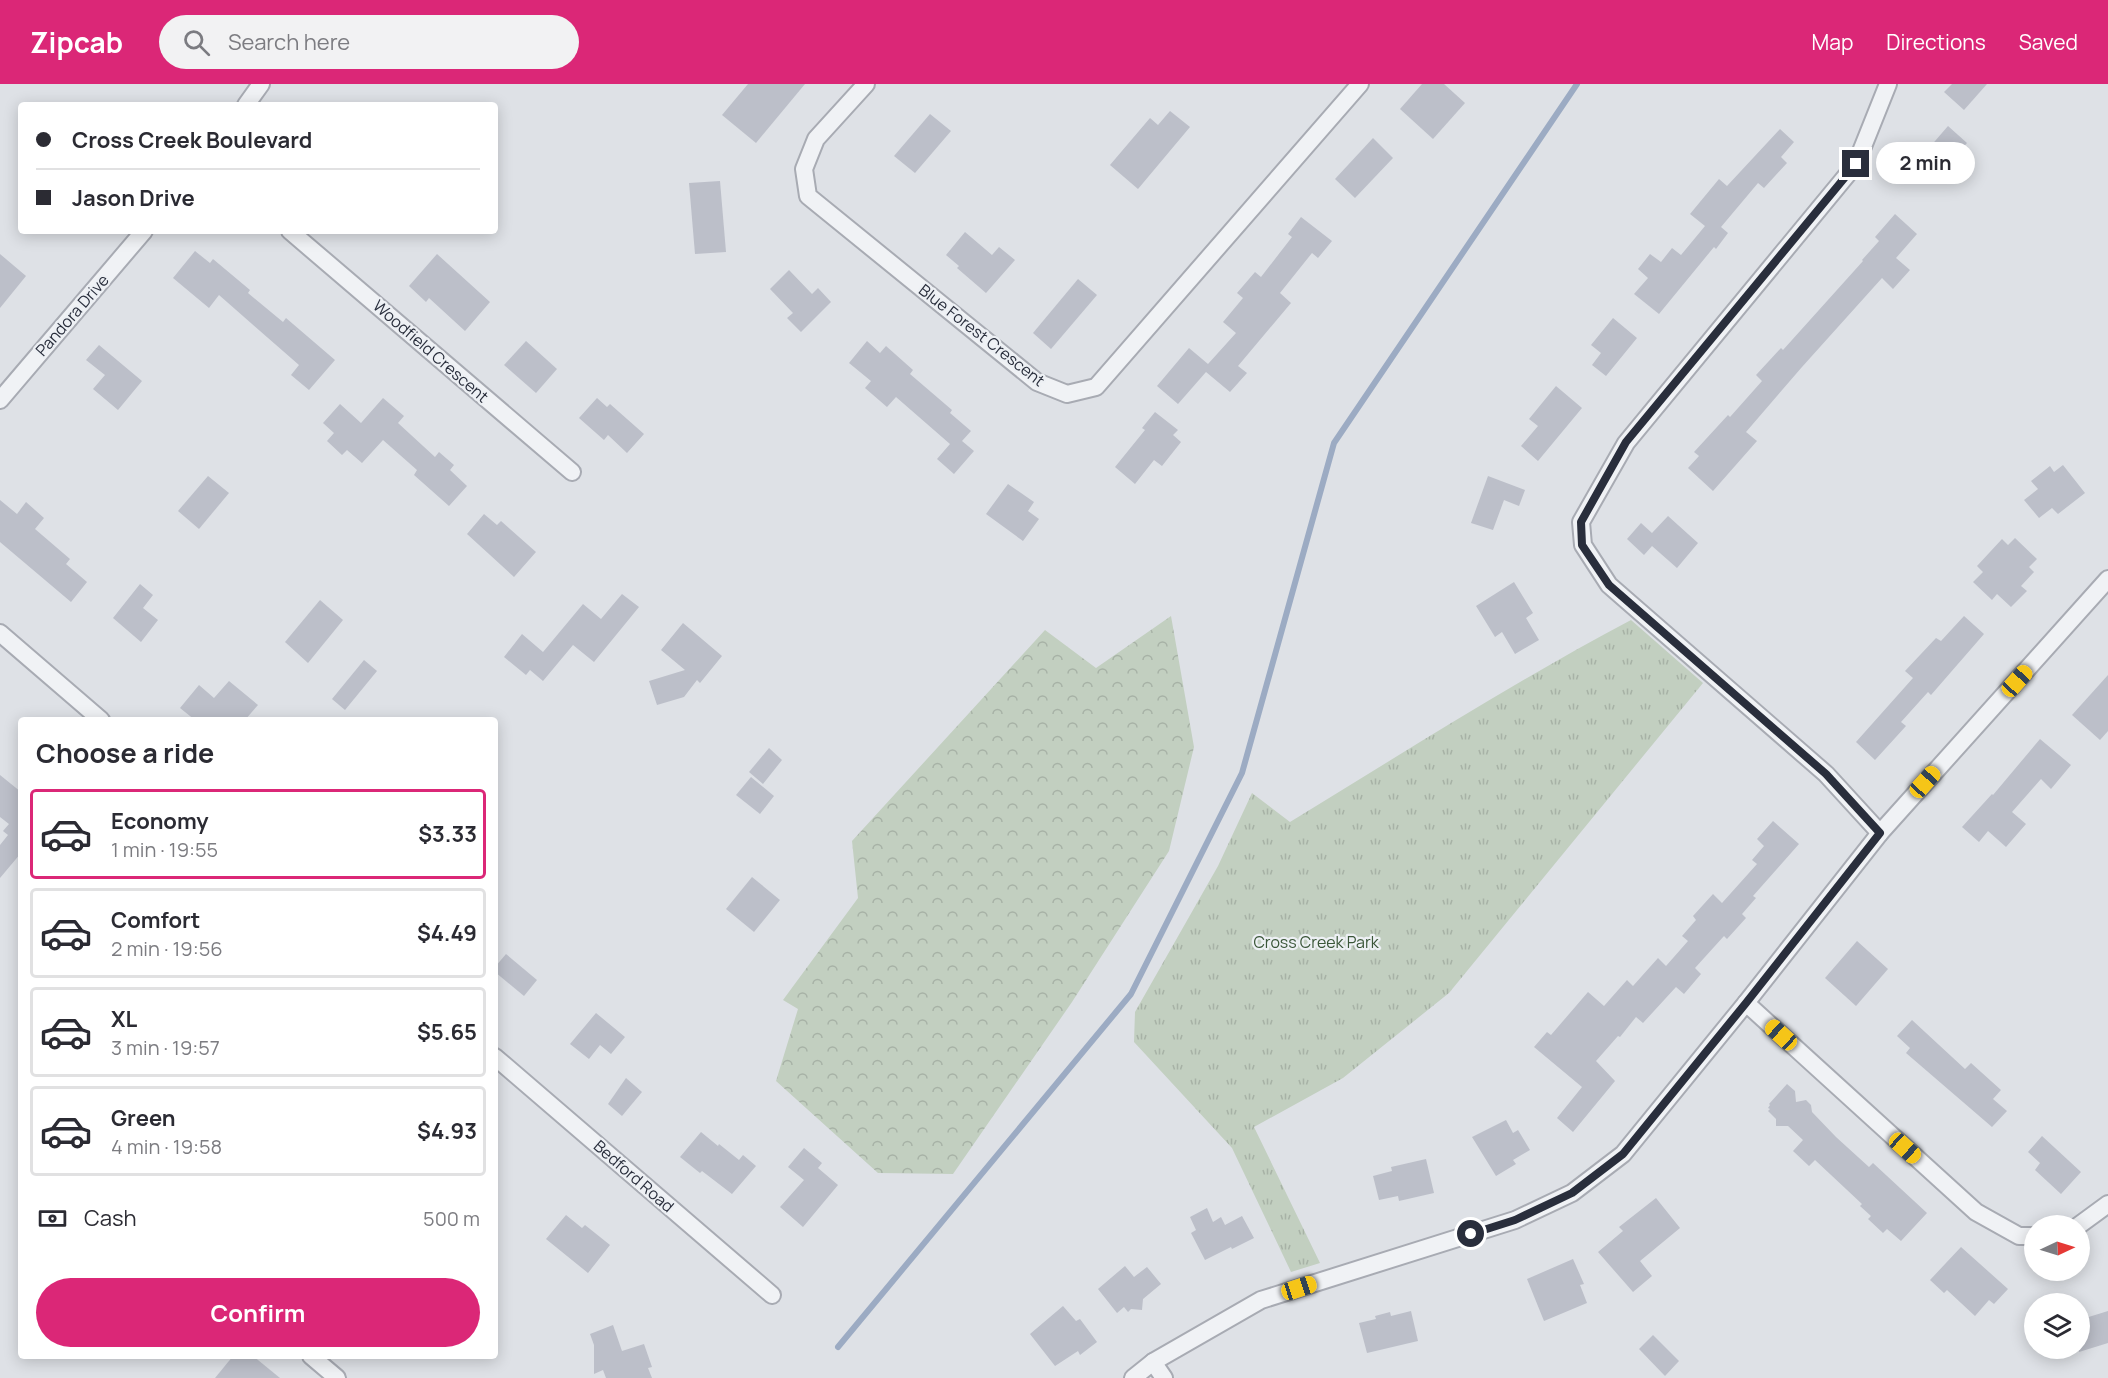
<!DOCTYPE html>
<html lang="en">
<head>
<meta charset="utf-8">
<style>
  body { margin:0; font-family:Manrope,sans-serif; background:#f2f2f3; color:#2b2b33; height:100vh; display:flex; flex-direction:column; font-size:22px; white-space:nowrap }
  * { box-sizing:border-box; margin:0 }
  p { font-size:20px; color:#7c7c81 }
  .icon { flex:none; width:33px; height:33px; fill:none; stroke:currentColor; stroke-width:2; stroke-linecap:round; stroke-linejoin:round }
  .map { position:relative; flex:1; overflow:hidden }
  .side { position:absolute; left:18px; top:633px; width:480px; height:642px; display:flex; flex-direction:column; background:#fff; border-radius:6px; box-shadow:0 3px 15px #0003 }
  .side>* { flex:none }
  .top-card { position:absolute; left:18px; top:18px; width:480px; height:132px; border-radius:6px; box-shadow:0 3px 15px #0003; display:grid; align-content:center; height:132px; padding:0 18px; background:#fff }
  .needle { width:39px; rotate:86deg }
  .buttons { position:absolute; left:2024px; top:1131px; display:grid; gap:12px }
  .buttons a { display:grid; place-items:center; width:66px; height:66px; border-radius:50%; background:#fff; box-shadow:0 3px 15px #0003; font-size:30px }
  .end { position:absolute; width:27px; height:27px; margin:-14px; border:8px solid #292e3c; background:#fff; box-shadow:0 0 0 3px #fff }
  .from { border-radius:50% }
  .bubble { position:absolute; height:42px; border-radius:21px; background:#fff; box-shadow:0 3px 15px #0003; font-size:20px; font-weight:700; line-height:42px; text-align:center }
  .car { position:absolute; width:18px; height:36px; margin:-18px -9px; border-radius:8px; box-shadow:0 0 4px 2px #0007; background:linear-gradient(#f5c518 24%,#345 0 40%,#f5c518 0 76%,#345 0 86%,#f5c518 0) }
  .top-card b { display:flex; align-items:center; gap:21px; height:57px; font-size:22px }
  .top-card b+b { border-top:2px solid #e1e1e2 }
  .top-card i { width:15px; height:15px; background:#2b2b33 }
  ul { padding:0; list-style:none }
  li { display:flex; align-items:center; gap:18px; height:90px; margin:0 12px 9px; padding:0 6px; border:3px solid #e1e1e2; border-radius:6px }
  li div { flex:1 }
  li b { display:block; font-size:22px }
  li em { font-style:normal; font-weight:700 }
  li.on { border-color:#db2777 }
  li>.icon { width:54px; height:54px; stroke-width:1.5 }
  h2 { padding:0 18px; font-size:27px; line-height:72px }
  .pay { display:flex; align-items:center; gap:15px; height:66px; padding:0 18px; font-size:22px }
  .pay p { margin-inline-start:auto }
  .primary-button { display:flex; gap:12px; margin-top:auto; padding:12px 18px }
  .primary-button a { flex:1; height:69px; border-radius:36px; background:#db2777; color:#fff; font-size:24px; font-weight:700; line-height:69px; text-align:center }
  header { display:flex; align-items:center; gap:36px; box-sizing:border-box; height:84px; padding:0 30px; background:#db2777; color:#fff }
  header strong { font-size:28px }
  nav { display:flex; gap:33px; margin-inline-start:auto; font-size:21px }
  .search { width:420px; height:54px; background:#f2f2f3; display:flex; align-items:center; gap:15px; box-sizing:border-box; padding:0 21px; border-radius:33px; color:#7c7c81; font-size:22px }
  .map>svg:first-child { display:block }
  .forest { fill:url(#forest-crowns) }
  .park { fill:url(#park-tufts) }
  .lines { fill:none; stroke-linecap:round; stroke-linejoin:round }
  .stream { stroke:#9cabc3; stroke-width:6 }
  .building { fill:#bcbfc9 }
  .street-casing { stroke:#a8abb3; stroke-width:20 }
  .street { stroke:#f0f2f5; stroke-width:16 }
  .route { stroke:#292e3c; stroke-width:8 }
  .labels { text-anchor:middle; stroke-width:4.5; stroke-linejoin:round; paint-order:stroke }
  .street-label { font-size:16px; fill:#292e3c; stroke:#edf0f4 }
  .park-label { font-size:16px; fill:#3a5638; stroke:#edf0f4 }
</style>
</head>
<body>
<header>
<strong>Zipcab</strong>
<div class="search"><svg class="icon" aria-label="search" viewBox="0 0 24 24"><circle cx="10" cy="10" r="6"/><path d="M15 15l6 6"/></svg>Search here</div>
<nav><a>Map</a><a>Directions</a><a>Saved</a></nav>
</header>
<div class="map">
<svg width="2108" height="1294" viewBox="0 0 2108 1294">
  <defs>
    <pattern id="forest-crowns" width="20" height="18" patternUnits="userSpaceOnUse" patternTransform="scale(1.5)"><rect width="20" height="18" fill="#c2cfc0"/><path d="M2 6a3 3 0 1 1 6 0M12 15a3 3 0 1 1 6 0" fill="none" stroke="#a7b2a6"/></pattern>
    <pattern id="park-tufts" width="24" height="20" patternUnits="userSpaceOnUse" patternTransform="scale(1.5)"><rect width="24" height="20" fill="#c2cfc0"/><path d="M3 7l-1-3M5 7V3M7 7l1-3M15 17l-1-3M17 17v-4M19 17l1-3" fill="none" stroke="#a7b2a6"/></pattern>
  </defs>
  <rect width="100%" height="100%" fill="#dee1e6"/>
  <!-- forest -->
  <path class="forest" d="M1171,532L1194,663L1169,767L1072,918L953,1090L878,1089L776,997L798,925L783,916L858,814L852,757L1045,546L1096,584Z"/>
  <!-- park -->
  <path class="park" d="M1631,536L1703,599L1449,909L1343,994L1254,1043L1320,1179L1291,1188L1232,1064L1134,958L1135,928L1218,782L1252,709L1290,738C1403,669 1514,598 1631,536Z"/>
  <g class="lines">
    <!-- stream -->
    <path class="stream" d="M838,1263L1131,910L1242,689L1334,359L1577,0"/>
  </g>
  <!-- building -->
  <g class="building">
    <path d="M748,0H805L756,59L722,31Z"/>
    <path d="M1422,0H1444L1465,19L1433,55L1400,25Z"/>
    <path d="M1952,0H1987L1964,26L1944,8Z"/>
    <path d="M1170,27L1190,43L1138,105L1110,81L1150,34L1158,41Z"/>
    <path d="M930,30L951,47L915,89L894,72Z"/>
    <path d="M1948,42L1967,59L1934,96L1918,82L1931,66L1929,64Z"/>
    <path d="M1780,45L1794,58L1781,73L1787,79L1764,104L1758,99L1721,143L1728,149L1716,165L1714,163L1659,230L1634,210L1648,194L1638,185L1650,170L1661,178L1672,164L1681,171L1705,142L1690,130L1719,95L1727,102Z"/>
    <path d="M1373,54L1393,74L1355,114L1335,95Z"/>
    <path d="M720,97L726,168L695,170L689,99Z"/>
    <path d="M1895,130L1917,150L1896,174L1910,186L1893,205L1882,194L1802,283L1746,348L1757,357L1713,407L1688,384L1699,372L1694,368L1728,331L1730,333L1762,297L1756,291L1781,264L1783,266L1863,177L1862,176L1879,157L1875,153Z"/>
    <path d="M1301,133L1332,157L1318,174L1312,169L1280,209L1291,219L1238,282L1247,289L1230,308L1206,288L1178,320L1157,302L1189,264L1208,280L1236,249L1223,238L1243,214L1237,209L1255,188L1261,193L1292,153L1288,150Z"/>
    <path d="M965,148L992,171L999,163L1015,176L986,209L957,184L959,182L946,171Z"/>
    <path d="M195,167L210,179L213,175L250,206L248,209L283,238L286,234L335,276L309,306L291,291L299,281L219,211L209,224L173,194Z"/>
    <path d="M0,170L26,192L0,224Z"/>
    <path d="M437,170L490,218L465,247L429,214L426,218L409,202Z"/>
    <path d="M789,186L812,210L818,204L831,218L801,248L787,234L793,229L770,205Z"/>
    <path d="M1078,195L1097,211L1051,265L1033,249Z"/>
    <path d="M1613,234L1637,254L1606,292L1592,281L1601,269L1591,261Z"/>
    <path d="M526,257L557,285L536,309L504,281Z"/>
    <path d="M867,257L880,269L886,262L913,286L910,290L952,326L950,329L971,347L962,357L974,367L954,390L937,375L950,360L896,313L887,323L865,304L871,297L849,279Z"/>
    <path d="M99,261L142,297L118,326L93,305L105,291L86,276Z"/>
    <path d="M1556,302L1582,324L1538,377L1521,362L1538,342L1529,335Z"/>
    <path d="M383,314L404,332L398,339L435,373L439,368L454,381L450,386L467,402L449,422L414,391L417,386L383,356L362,379L347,366L342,371L327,357L334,349L323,339L340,320L361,339Z"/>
    <path d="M597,314L607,323L610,320L644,350L627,369L608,351L604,356L579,334Z"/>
    <path d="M1155,328L1178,346L1173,351L1181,358L1162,382L1154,376L1135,400L1115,383L1145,346L1142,344Z"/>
    <path d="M2063,381L2085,409L2058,430L2052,424L2039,434L2024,416L2038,405L2031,397L2050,382L2054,388Z"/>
    <path d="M208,392L229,409L199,445L178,427Z"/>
    <path d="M1488,392L1525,406L1519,422L1504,416L1493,446L1471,439Z"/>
    <path d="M1008,400L1034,418L1028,427L1039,435L1023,457L986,430Z"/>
    <path d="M0,416L17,430L26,418L44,434L35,445L70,475L66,480L87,498L71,518L0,458Z"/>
    <path d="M484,430L497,441L501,437L536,468L514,493L467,450Z"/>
    <path d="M1668,432L1698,459L1677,484L1652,462L1644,471L1627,455L1641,439L1652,449Z"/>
    <path d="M2015,454L2037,475L2029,483L2034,488L2021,502L2027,507L2011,523L1997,510L1992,516L1973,498L1983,488L1977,482L2002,455L2008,461Z"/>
    <path d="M1514,498L1533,529L1526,534L1539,556L1515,570L1502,548L1495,553L1476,522Z"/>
    <path d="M140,500L153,511L143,524L158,536L141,558L113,534Z"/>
    <path d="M622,510L639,523L594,578L573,561L543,597L530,586L526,591L504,573L522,550L543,568L583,520L601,535Z"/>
    <path d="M320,516L343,536L308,579L285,558Z"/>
    <path d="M1964,532L1984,550L1931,611L1928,608L1901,638L1906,642L1875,676L1856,658L1913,594L1905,587L1936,554L1941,557Z"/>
    <path d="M683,539L722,572L700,599L697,596L684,613L657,621L649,597L685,586L661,566Z"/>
    <path d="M364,576L377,587L345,626L332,615Z"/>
    <path d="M2108,591V647L2100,656L2072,631Z"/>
    <path d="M229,597L258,621L245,636H195L180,624L199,601L214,614Z"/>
    <path d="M2040,655L2071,681L2051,705L2041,695L2012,728L2026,740L2006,763L1988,747L1979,758L1962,743L1992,710L1993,711Z"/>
    <path d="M769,664L782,676L763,700L749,688Z"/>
    <path d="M0,691L21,708V769L0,794V761L8,751L3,747L9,740L0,733Z"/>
    <path d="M751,693L774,712L760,730L736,711Z"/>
    <path d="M1773,737L1799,760L1753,812L1756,814L1742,830L1746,834L1727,855L1724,852L1695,884L1701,890L1684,910L1676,903L1643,939L1636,933L1620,953L1618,952L1596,977L1615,997L1573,1048L1557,1034L1582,1003L1534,963L1547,948L1551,951L1588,908L1604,922L1627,896L1633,902L1658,874L1666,882L1688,857L1682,852L1696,836L1693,832L1713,810L1722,819L1757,780L1752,776L1764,762L1757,755Z"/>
    <path d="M752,793L780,816L754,848L726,825Z"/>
    <path d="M1857,857L1888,885L1856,922L1825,894Z"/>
    <path d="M506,870L537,896L524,912L495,888V883Z"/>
    <path d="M596,929L625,953L611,970L600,961L589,975L570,960Z"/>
    <path d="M1912,936L1965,985L1971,979L2001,1006L1993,1015L2007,1027L1992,1043L1906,969L1910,964L1897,952Z"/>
    <path d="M626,994L642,1008L622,1032L608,1020Z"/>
    <path d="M1787,1000L1795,1007L1796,1018L1806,1016L1811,1021L1812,1028L1836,1053L1869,1083L1873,1079L1927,1129L1901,1157L1887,1145L1883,1149L1868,1135L1871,1132L1860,1122L1862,1120L1815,1076L1809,1082L1793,1067L1803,1056L1788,1042H1776V1035L1768,1027L1770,1025L1768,1024L1770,1021L1769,1020Z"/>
    <path d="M1506,1036L1513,1049L1518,1046L1530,1066L1513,1076L1516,1080L1496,1092L1472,1053Z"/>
    <path d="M701,1048L718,1062L719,1060L739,1076L743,1071L756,1082L732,1110L702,1087L700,1089L680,1073Z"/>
    <path d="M2042,1052L2081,1088L2061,1110L2035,1086L2040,1079L2028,1068Z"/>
    <path d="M804,1064L822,1079L818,1084L838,1101L803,1143L780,1123L804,1096L788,1083Z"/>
    <path d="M1426,1075L1434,1109L1399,1117L1398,1112L1379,1116L1373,1092L1392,1087L1391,1083Z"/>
    <path d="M1656,1114L1680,1144L1640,1177L1652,1192L1633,1208L1598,1168L1623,1147L1619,1143Z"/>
    <path d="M1207,1124L1213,1138L1221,1133L1225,1141L1242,1132L1254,1154L1232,1165L1231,1163L1205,1176L1191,1149L1196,1146L1190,1133Z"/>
    <path d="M566,1131L582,1144L585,1141L610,1161L588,1189L546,1155Z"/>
    <path d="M1961,1163L2008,1205L1994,1220L1989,1216L1975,1232L1947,1206L1944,1209L1930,1196Z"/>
    <path d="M1573,1175L1584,1200L1580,1201L1587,1219L1544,1237L1527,1195Z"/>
    <path d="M1125,1182L1134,1193L1147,1183L1161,1200L1143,1215L1142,1226L1131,1225L1128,1228L1124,1223L1117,1229L1098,1205Z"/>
    <path d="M1063,1222L1076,1237L1080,1235L1097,1258L1080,1271L1078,1267L1055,1282L1030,1250Z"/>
    <path d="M1411,1227L1418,1257L1367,1269L1359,1239L1376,1235L1375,1232L1390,1228L1391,1232Z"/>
    <path d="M2108,1227V1259L2079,1268V1236Z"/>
    <path d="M613,1241L622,1267L644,1260L652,1283L648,1284L652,1294H606L603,1286L594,1290V1261L590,1250Z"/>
    <path d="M1653,1251L1679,1277L1665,1292L1639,1265Z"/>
    <path d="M233,1272H253L280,1294H215Z"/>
  </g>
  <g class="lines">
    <!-- street casing -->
    <g class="street-casing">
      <g id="street">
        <path d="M866,0L816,55L804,85L808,112L1037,298L1067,310L1096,303L1360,0"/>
        <path d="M246,21L261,0"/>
        <path d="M290,147L572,388"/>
        <path d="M0,316L144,147"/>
        <path d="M0,549L101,636"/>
        <path d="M1880,749L1826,690L1609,501L1583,461L1581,438L1626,359L1856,80L1888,0"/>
        <path d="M1746,919L1976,1128L2019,1152H2034"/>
        <path d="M495,973L772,1211"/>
        <path d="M2078,1142L2108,1120"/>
        <path d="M311,1272L337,1294"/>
        <path d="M1153,1278L1164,1294"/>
        <path d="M1133,1294L1153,1278L1261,1216L1515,1136L1572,1109L1623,1070L1746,919L1880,749L2108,495"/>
      </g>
    </g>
    <!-- street -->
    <use href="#street" class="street"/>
  </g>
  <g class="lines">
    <!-- route -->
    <path class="route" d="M1471,1150L1515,1136L1572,1109L1623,1070L1746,919L1880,749L1826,690L1609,501L1582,461L1581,438L1626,358L1856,80"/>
  </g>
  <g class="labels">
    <!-- street labels -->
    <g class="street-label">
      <text transform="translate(72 231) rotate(-49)" y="6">Pandora Drive</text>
      <text transform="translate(982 251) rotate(38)" y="6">Blue Forest Crescent</text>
      <text transform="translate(431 267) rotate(41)" y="6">Woodfield Crescent</text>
      <text transform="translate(634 1092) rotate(41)" y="6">Bedford Road</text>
    </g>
    <!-- park labels -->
    <g class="park-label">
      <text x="1316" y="864">Cross Creek Park</text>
    </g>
  </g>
</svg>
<div class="buttons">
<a><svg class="needle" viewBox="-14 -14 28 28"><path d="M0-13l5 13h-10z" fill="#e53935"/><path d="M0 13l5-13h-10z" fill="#7c7c81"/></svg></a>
<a><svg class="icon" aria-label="layers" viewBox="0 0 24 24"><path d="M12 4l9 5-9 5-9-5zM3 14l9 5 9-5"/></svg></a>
</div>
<i class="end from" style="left:1471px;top:1150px"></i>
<i class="end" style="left:1856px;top:80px"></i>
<div class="bubble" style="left:1876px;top:58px;width:99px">2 min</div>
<i class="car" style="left:2017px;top:597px;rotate:42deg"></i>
<i class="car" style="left:1925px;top:698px;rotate:42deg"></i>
<i class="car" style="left:1781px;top:951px;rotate:312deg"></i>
<i class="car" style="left:1905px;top:1064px;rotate:132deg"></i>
<i class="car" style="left:1299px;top:1204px;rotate:72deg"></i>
<div class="top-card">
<b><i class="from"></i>Cross Creek Boulevard</b>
<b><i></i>Jason Drive</b>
</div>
<section class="side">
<h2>Choose a ride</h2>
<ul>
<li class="on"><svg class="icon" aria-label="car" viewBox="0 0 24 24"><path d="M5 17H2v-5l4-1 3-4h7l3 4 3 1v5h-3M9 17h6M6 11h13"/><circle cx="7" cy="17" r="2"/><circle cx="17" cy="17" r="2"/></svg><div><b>Economy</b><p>1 min · 19:55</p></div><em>$3.33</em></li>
<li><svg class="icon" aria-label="car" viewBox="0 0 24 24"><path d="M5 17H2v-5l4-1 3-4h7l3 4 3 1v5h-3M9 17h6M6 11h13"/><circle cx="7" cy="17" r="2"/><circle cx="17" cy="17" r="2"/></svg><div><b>Comfort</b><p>2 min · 19:56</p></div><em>$4.49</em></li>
<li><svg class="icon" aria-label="car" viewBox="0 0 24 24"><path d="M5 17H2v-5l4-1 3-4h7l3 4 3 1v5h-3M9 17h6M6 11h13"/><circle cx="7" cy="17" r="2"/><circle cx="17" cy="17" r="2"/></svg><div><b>XL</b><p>3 min · 19:57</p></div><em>$5.65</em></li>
<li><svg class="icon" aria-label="car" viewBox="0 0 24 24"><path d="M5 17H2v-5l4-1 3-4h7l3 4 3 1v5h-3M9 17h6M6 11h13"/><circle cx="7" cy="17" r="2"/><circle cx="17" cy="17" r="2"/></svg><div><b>Green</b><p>4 min · 19:58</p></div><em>$4.93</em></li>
</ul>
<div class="pay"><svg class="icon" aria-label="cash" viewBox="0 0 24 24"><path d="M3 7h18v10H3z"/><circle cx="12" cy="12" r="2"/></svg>Cash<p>500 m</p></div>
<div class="primary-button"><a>Confirm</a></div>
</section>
</div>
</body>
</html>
